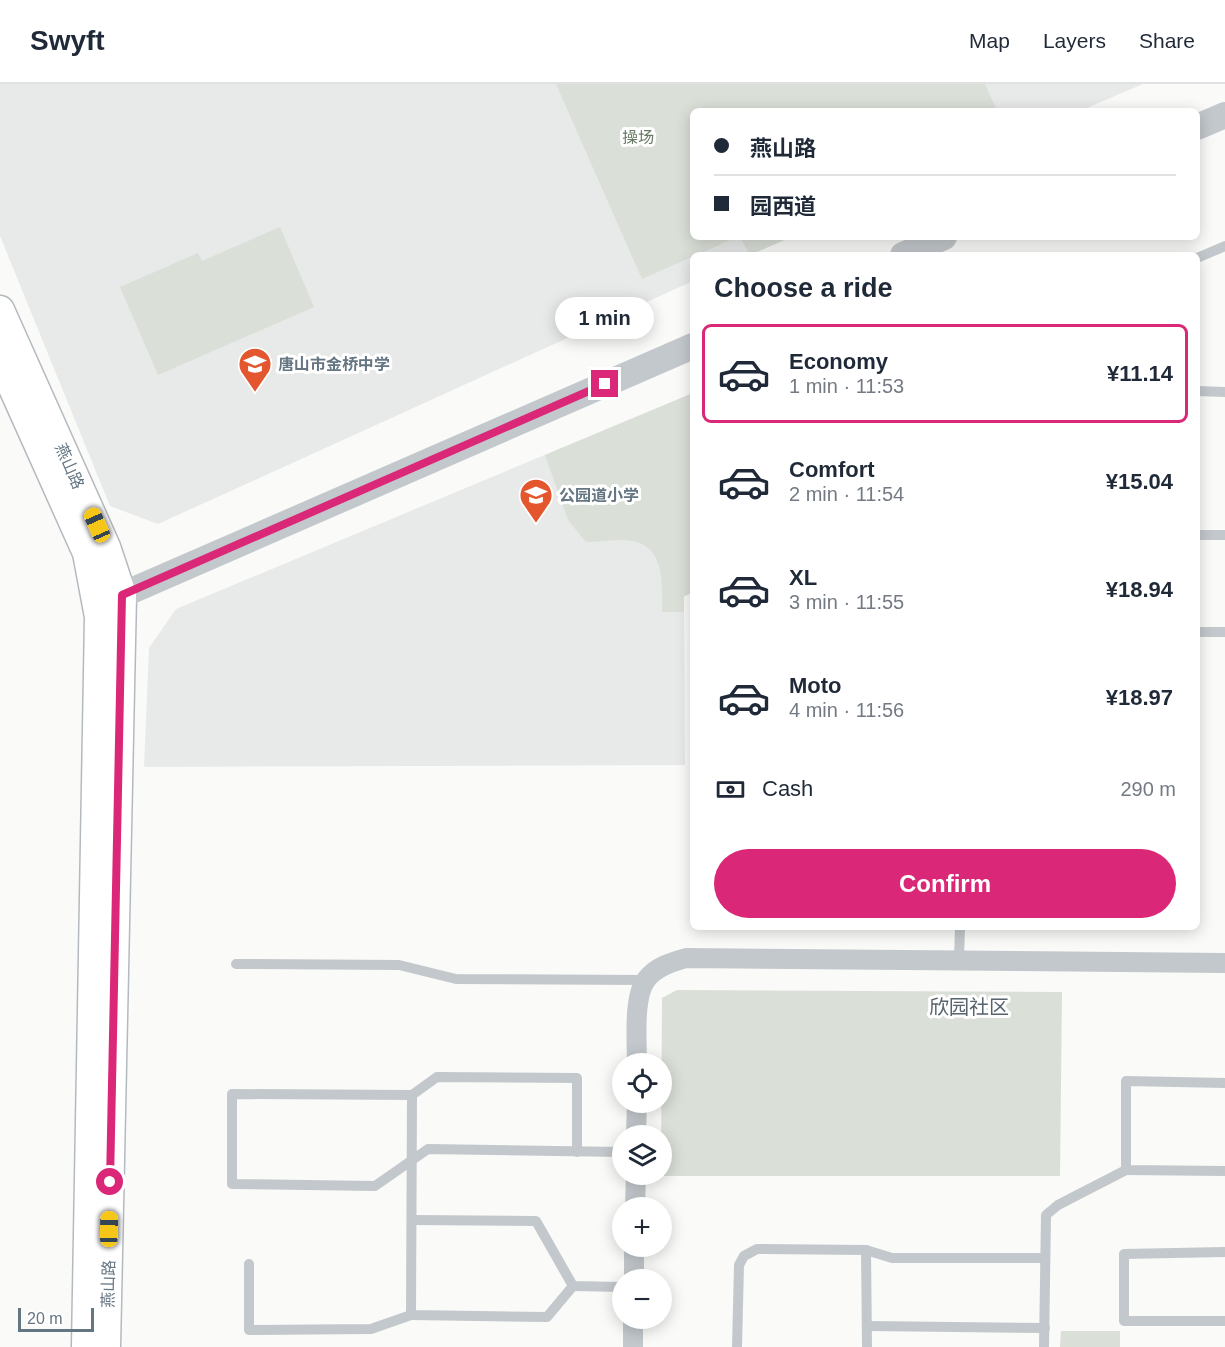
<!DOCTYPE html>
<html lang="en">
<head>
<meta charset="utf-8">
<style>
  body { margin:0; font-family:Helvetica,"Noto Sans SC",sans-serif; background:#f6f6f7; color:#1f2937; height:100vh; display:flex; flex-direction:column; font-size:22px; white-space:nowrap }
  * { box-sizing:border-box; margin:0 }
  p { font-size:20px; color:#747a83 }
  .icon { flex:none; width:33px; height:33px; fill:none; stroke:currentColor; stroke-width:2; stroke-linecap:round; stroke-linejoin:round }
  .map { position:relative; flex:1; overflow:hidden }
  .panel { position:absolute; left:690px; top:168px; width:510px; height:678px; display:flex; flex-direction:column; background:#fff; border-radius:9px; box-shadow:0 3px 15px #0003 }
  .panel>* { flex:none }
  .hud { position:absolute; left:690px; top:24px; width:510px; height:132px; border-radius:9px; box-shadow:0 3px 15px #0003; display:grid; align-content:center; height:132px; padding:0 24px; background:#fff }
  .tools { position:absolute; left:612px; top:969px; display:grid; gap:12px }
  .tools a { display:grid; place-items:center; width:60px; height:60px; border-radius:50%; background:#fff; box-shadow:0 3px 15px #0003; font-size:30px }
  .scale { position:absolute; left:18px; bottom:15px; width:76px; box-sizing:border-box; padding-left:6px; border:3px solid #657683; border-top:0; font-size:16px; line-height:21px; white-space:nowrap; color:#657683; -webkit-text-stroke:4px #fff; paint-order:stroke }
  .end { position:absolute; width:27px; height:27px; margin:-14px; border:8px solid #db2777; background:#fff; box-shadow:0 0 0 3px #fff }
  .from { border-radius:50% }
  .bubble { position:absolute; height:42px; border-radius:21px; background:#fff; box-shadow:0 3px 15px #0003; font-size:20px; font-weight:700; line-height:42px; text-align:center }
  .car { position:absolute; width:18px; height:36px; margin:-18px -9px; border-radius:8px; box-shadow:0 0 4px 2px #0007; background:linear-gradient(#f5c518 24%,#345 0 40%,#f5c518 0 76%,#345 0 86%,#f5c518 0) }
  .hud b { display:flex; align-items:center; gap:21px; height:57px; font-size:22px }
  .hud b+b { border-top:2px solid #e0e1e3 }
  .hud i { width:15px; height:15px; background:#1f2937 }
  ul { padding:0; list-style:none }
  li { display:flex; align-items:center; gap:18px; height:99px; margin:0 12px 9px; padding:0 12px; border:3px solid transparent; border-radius:9px }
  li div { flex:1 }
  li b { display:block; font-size:22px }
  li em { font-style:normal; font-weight:700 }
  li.selected { border-color:#db2777 }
  li>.icon { width:54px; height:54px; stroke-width:1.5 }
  h2 { padding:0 24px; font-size:27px; line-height:72px }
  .pay { display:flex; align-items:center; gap:15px; height:66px; padding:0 24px; font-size:22px }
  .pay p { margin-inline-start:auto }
  .cta { display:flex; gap:12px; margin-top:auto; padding:12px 24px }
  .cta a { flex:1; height:69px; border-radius:36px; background:#db2777; color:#fff; font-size:24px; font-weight:700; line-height:69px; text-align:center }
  header { display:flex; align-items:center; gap:36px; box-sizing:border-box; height:84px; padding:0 30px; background:#fff; border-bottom:2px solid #e0e1e3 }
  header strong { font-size:28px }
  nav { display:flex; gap:33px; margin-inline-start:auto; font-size:21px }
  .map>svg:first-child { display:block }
  .built { fill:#e8e9e9 }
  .green { fill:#dadfd7 }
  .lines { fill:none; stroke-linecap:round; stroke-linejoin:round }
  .secondary-casing { stroke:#b3babf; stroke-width:31 }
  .service { stroke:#c3c8cc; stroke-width:10 }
  .minor { stroke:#c3c8cc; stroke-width:20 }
  .tertiary { stroke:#c3c8cc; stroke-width:26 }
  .secondary { stroke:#fff; stroke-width:28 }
  .route { stroke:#db2777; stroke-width:8 }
  .labels { text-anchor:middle; stroke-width:6; stroke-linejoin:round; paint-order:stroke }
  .park-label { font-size:16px; fill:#687a64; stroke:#fff }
  .poi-label { font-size:16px; font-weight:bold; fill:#657683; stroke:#fff; text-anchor:start }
  .street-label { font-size:16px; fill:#657683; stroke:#fff }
  .quarter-label { font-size:20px; fill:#57646e; stroke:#fff }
</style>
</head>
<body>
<header>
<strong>Swyft</strong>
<nav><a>Map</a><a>Layers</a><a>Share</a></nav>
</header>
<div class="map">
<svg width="1225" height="1263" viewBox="0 0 1225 1263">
  <rect width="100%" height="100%" fill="#fafaf8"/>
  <!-- built -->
  <g class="built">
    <path d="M0,0H1143L1080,27H693V153H791L750,171H693V197L158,440L110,422L0,152Z"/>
    <path d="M693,309V508L684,513L685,681L144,683L149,564L176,525Z"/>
  </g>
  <!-- green -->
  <g class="green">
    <path d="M556,0H985L997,27H693V153H737L642,195Z"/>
    <path d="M280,143L314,223L158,291L120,203L198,169L202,177Z"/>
    <path d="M740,153H791L750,171Z"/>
    <path d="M693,309V508L684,512V528H662C662,503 666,464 633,457C619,454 601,458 586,458L568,436L545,371Z"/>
    <path d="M677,906L1062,908L1060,1092H661L662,914Z"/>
    <path d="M1061,1247H1120V1263H1060Z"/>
  </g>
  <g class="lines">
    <!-- secondary casing -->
    <g class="secondary-casing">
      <g id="secondary">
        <path d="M0,226L106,463L122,511L106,1263"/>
        <path d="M0,275L87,469L99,533L86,1263"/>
      </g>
    </g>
    <!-- service -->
    <g class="service">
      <path d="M1197,174L1225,162"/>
      <path d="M1197,307L1225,308"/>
      <path d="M1197,451H1225"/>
      <path d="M1197,548H1225"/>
      <path d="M959,876L960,843"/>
      <path d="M236,880L399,881L456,895L645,896"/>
      <path d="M1225,999L1126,997V1086L1225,1087"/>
      <path d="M412,1011L437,993L577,994V1068"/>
      <path d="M412,1136L536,1137L573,1202L622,1203"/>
      <path d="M866,1166L867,1263"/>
      <path d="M1225,1168L1124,1170V1237H1225"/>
      <path d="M249,1180V1246L371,1245L411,1231"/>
      <path d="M573,1202L547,1233L411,1231C411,1158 412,1084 412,1011L232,1010V1100L375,1102L428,1065L622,1068"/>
      <path d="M867,1242L1045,1244"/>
      <path d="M737,1263L739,1181L744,1172L757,1165L866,1166L892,1174H1044"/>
      <path d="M1044,1263L1046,1131L1058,1121L1126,1086"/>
    </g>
    <!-- minor -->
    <g class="minor">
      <path d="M637,980C637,958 633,913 646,896C655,883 672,878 686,874L1225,879"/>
      <path d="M636,1052L637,1018"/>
      <path d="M635,1124L636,1090"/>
      <path d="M634,1196V1162"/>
      <path d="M633,1263V1234"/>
    </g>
    <!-- tertiary -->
    <g class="tertiary">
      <path d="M1197,43L1225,31"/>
      <path d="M903,171L944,153"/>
      <path d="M122,511L693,262"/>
    </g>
    <!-- secondary -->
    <use href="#secondary" class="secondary"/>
  </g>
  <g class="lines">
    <!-- route -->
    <path class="route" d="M110,1098L122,511L605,300"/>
  </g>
  <!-- icons -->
  <defs>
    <g id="school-pin" transform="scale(1.725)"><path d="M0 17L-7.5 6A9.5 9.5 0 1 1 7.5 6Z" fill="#e4572e" stroke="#fff"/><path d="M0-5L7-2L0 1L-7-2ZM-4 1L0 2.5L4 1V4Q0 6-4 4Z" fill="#fff"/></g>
  </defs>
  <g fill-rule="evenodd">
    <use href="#school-pin" x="255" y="280"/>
    <use href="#school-pin" x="536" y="411"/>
  </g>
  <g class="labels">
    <!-- park labels -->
    <g class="park-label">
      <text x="638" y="59">操场</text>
    </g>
    <!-- poi labels -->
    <g class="poi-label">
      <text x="278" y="286">唐山市金桥中学</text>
      <text x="559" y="417">公园道小学</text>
    </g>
    <!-- street labels -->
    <g class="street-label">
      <text transform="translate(70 382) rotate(66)" y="6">燕山路</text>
      <text transform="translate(108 1200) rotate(-89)" y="6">燕山路</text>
    </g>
    <!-- quarter labels -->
    <g class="quarter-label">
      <text x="969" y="930">欣园社区</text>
    </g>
  </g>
</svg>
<div class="tools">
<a><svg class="icon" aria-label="locate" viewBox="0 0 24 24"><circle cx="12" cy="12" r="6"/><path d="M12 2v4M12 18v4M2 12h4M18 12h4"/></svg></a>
<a><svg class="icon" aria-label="layers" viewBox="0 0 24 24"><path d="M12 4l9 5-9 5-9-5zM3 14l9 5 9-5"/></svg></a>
<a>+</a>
<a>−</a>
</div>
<div class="scale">20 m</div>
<i class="end from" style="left:110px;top:1098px"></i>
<i class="end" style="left:605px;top:300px"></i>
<div class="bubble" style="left:555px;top:213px;width:99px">1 min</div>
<i class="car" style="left:97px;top:441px;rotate:336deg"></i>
<i class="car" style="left:109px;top:1145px;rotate:1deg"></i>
<div class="hud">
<b><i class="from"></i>燕山路</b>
<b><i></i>园西道</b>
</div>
<section class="panel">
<h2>Choose a ride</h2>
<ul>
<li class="selected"><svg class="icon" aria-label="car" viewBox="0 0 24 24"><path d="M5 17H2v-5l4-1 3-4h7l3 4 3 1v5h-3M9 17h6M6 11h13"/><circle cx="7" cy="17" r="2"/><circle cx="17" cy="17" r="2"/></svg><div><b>Economy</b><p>1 min · 11:53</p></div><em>¥11.14</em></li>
<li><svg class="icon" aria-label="car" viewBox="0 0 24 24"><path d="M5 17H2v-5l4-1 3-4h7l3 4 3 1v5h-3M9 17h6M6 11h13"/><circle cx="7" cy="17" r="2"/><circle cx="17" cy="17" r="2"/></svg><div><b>Comfort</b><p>2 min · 11:54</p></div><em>¥15.04</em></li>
<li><svg class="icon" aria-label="car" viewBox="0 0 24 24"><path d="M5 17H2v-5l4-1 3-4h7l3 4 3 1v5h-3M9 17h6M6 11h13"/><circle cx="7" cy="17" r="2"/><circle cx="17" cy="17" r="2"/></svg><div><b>XL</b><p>3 min · 11:55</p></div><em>¥18.94</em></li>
<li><svg class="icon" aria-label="car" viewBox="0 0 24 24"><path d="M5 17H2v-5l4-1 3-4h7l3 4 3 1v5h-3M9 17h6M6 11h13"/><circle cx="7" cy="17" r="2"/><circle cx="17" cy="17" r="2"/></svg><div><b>Moto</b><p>4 min · 11:56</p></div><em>¥18.97</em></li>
</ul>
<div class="pay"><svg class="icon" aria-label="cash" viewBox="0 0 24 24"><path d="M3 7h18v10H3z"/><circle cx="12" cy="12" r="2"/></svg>Cash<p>290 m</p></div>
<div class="cta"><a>Confirm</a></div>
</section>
</div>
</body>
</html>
